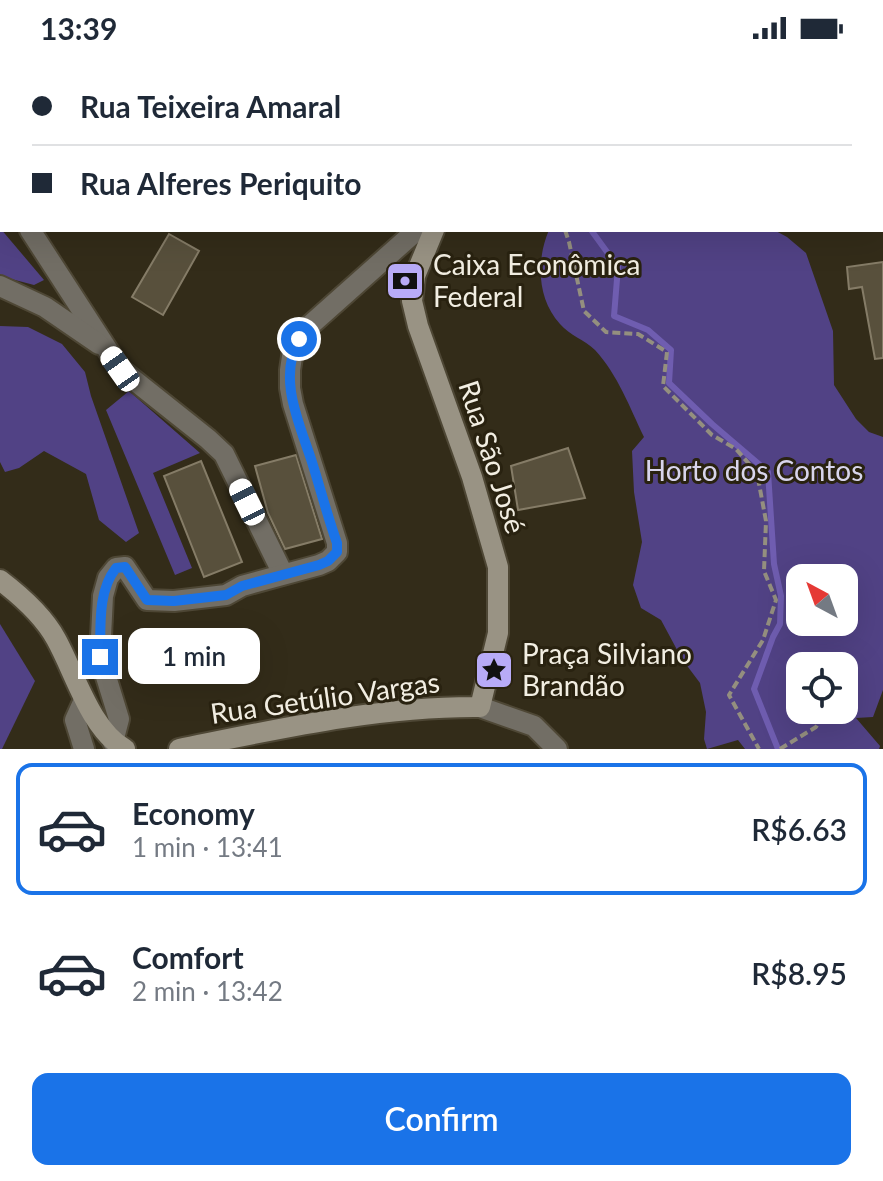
<!DOCTYPE html>
<html lang="en">
<head>
<meta charset="utf-8">
<style>
  body { margin:0; font-family:Lato,sans-serif; background:#f6f6f7; color:#1f2937; height:100vh; display:flex; flex-direction:column; font-size:30px; white-space:nowrap }
  * { box-sizing:border-box; margin:0 }
  p { font-size:26px; color:#747a83 }
  .icon { flex:none; width:44px; height:44px; fill:none; stroke:currentColor; stroke-width:2; stroke-linecap:round; stroke-linejoin:round }
  .map { position:relative; height:693px; overflow:hidden }
  .drawer { display:flex; flex-direction:column; background:#fff; flex:1 }
  .drawer>* { flex:none }
  .banner { position:absolute; left:0px; top:0px; width:884px; height:176px; box-shadow:0 8px 32px #0002; display:grid; align-content:center; height:176px; padding:0 32px; background:#fff }
  .needle { width:52px; rotate:319deg }
  .fabs { position:absolute; left:786px; top:508px; display:grid; gap:16px }
  .fabs a { display:grid; place-items:center; width:72px; height:72px; border-radius:16px; background:#fff; box-shadow:0 8px 32px #0002; font-size:40px }
  .end { position:absolute; width:36px; height:36px; margin:-18px; border:10px solid #1a73e8; background:#fff; box-shadow:0 0 0 4px #fff }
  .from { border-radius:50% }
  .bubble { position:absolute; height:56px; border-radius:16px; background:#fff; box-shadow:0 8px 32px #0002; font-size:26px; font-weight:600; line-height:56px; text-align:center }
  .car { position:absolute; width:24px; height:48px; margin:-24px -12px; border-radius:10px; box-shadow:0 0 6px 2px #0007; background:linear-gradient(#fff 24%,#345 0 40%,#fff 0 76%,#345 0 86%,#fff 0) }
  .banner b { display:flex; align-items:center; gap:28px; height:76px; font-size:30px }
  .banner b+b { border-top:2px solid #e0e1e3 }
  .banner i { width:20px; height:20px; background:#1f2937 }
  ul { padding:14px 0 0; list-style:none }
  li { display:flex; align-items:center; gap:24px; height:132px; margin:0 16px 12px; padding:0 16px; border:4px solid transparent; border-radius:16px }
  li div { flex:1 }
  li b { display:block; font-size:30px }
  li em { font-style:normal; font-weight:600 }
  li.selected { border-color:#1a73e8 }
  li>.icon { width:72px; height:72px; stroke-width:1.5 }
  .cta { display:flex; gap:16px; margin-top:auto; padding:16px 32px }
  .cta a { flex:1; height:92px; border-radius:16px; background:#1a73e8; color:#fff; font-size:32px; font-weight:600; line-height:92px; text-align:center }
  .status { display:flex; justify-content:space-between; align-items:center; height:56px; padding:0 40px; background:#fff; direction:ltr }
  .status svg { height:22px; fill:currentColor }
  .map>svg:first-child { display:block }
  .green { fill:#514285; fill-rule:evenodd }
  .lines { fill:none; stroke-linecap:round; stroke-linejoin:round }
  .stream { stroke:#6f5db0; stroke-width:6 }
  .building { fill:#58503c; stroke:#857c67; stroke-width:2 }
  .street-casing { stroke:#4e4735; stroke-width:24 }
  .secondary-casing { stroke:#4e4735; stroke-width:24 }
  .path { stroke:#948f7f; stroke-width:4; stroke-dasharray:8 4; stroke-linecap:butt }
  .street { stroke:#726e65; stroke-width:20 }
  .secondary { stroke:#999384; stroke-width:20 }
  .route { stroke:#1a73e8; stroke-width:10 }
  .labels { text-anchor:middle; stroke-width:6; stroke-linejoin:round; paint-order:stroke }
  .poi-label { font-size:28px; fill:#f2eee2; stroke:#292210; text-anchor:start }
  .street-label { font-size:28px; fill:#f2eee2; stroke:#292210 }
  .park-label { font-size:28px; fill:#d8d5ec; stroke:#292210 }
</style>
</head>
<body>
<div class="status"><b>13:39</b><svg viewBox="0 0 49 12"><path d="M0 12V9h3v3zM5 12V6h3v6zM10 12V3h3v9zM15 12V0h3v12zM26 1h20v11H26zM47 4h2v5h-2z"/></svg></div>
<div class="map">
<svg width="883" height="693" viewBox="0 0 883 693">
  <rect width="100%" height="100%" fill="#332c19"/>
  <!-- green -->
  <g class="green">
    <path d="M52,0H263V2H53Z"/>
    <path d="M0,172L44,224L34,229L0,220Z"/>
    <path d="M549,174H774L787,181L806,197L833,275L834,329L856,363L869,376L883,381V634L873,661L856,662L880,690L879,693H745L738,684L707,693L704,683L706,656L700,627L682,603L661,564L641,552L633,529L642,486L634,436L632,395L644,381C630,352 618,319 595,294C585,284 569,279 560,268C537,243 536,204 549,174ZM800,522H844V566H800ZM844,610V654H800V610Z"/>
    <path d="M0,270L28,271L62,288L85,316L91,340L139,477L126,486L99,464L86,418L44,395L19,412L5,416L0,406Z"/>
    <path d="M129,335L200,397L153,417L192,512L175,519L106,354Z"/>
    <path d="M0,568L35,625L2,693H0Z"/>
  </g>
  <g class="lines">
    <!-- stream -->
    <g class="stream">
      <path d="M578,0V2"/>
      <path d="M591,174L618,211L614,260L648,274L671,294L669,327L712,368L768,416L774,508L781,540L780,568L773,581L754,633L778,693"/>
    </g>
  </g>
  <!-- building -->
  <g class="building">
    <path d="M169,178L199,195L163,259L132,241Z"/>
    <path d="M883,206V302L875,303L862,231L849,233L847,211Z"/>
    <path d="M568,392L585,442L518,454L511,410Z"/>
    <path d="M296,399L322,483L285,493L268,457L255,410Z"/>
    <path d="M201,405L242,506L204,521L164,420Z"/>
  </g>
  <g class="lines">
    <!-- street casing -->
    <g class="street-casing">
      <g id="street">
        <path d="M18,0V2"/>
        <path d="M0,135L2,137"/>
        <path d="M30,174L120,313L208,383L224,398L283,518"/>
        <path d="M0,230L45,251L99,288"/>
        <path d="M480,651L534,670L557,693"/>
        <path d="M113,686L119,663L100,601L103,540L108,522L116,512L125,511L147,544L174,545L226,539L242,530L319,509L328,505L337,496V487L293,348L290,332V314L293,294L307,272L417,174"/>
        <path d="M84,693L75,664L84,644"/>
      </g>
    </g>
    <!-- secondary casing -->
    <g class="secondary-casing">
      <g id="secondary">
        <path d="M724,2L726,0"/>
        <path d="M882,117L883,118"/>
        <path d="M0,524C21,540 43,559 56,583C75,617 90,673 125,693"/>
        <path d="M179,693C278,673 379,650 480,651L498,577V511L472,421L418,270L412,245L415,220L434,174"/>
      </g>
    </g>
    <!-- path -->
    <g class="path">
      <path d="M544,0L546,2"/>
      <path d="M565,174L569,186L584,255L606,276L638,278L667,296L663,330L712,379L736,393L757,417L766,465L764,515L776,544L763,584L729,639L759,693"/>
      <path d="M780,693L816,671L827,654"/>
    </g>
    <!-- street -->
    <use href="#street" class="street"/>
    <!-- secondary -->
    <use href="#secondary" class="secondary"/>
  </g>
  <g class="lines">
    <!-- route -->
    <path class="route" d="M100,601C101,572 97,536 116,512L125,511L147,544L174,545L226,539L242,530L319,509L328,505L337,496V487C327,459 320,431 311,403C298,364 278,322 299,283"/>
  </g>
  <!-- icons -->
  <defs>
    <g id="bank-square" transform="scale(2)"><rect x="-9" y="-9" width="18" height="18" rx="4" fill="#b8abf7" stroke="#292210"/><path d="M-6-4H6V4H-6ZM0-2.3a2.3 2.3 0 1 0 0 4.6a2.3 2.3 0 1 0 0-4.6Z" fill="#111"/></g>
    <g id="sight-square" transform="scale(2)"><rect x="-9" y="-9" width="18" height="18" rx="4" fill="#b8abf7" stroke="#292210"/><path d="M0-6L1.8-2.2L6-1.7L2.9 1.2L3.7 5.4L0 3.3L-3.7 5.4L-2.9 1.2L-6-1.7L-1.8-2.2Z" fill="#111"/></g>
  </defs>
  <g fill-rule="evenodd">
    <use href="#bank-square" x="405" y="225"/>
    <use href="#sight-square" x="494" y="614"/>
  </g>
  <g class="labels">
    <!-- poi labels -->
    <g class="poi-label">
      <text x="433" y="219">Caixa Econômica<tspan x="433" dy="32">Federal</tspan></text>
      <text x="522" y="608">Praça Silviano<tspan x="522" dy="32">Brandão</tspan></text>
    </g>
    <!-- street labels -->
    <g class="street-label">
      <text transform="translate(492 401) rotate(72)" y="10">Rua São José</text>
      <text transform="translate(325 642) rotate(-8)" y="10">Rua Getúlio Vargas</text>
    </g>
    <!-- park labels -->
    <g class="park-label">
      <text x="754" y="425">Horto dos Contos</text>
    </g>
  </g>
</svg>
<div class="fabs">
<a><svg class="needle" viewBox="-14 -14 28 28"><path d="M0-13l5 13h-10z" fill="#e53935"/><path d="M0 13l5-13h-10z" fill="#747a83"/></svg></a>
<a><svg class="icon" aria-label="locate" viewBox="0 0 24 24"><circle cx="12" cy="12" r="6"/><path d="M12 2v4M12 18v4M2 12h4M18 12h4"/></svg></a>
</div>
<i class="end from" style="left:299px;top:283px"></i>
<i class="end" style="left:100px;top:601px"></i>
<div class="bubble" style="left:128px;top:572px;width:132px">1 min</div>
<i class="car" style="left:120px;top:313px;rotate:325deg"></i>
<i class="car" style="left:247px;top:446px;rotate:334deg"></i>
<div class="banner">
<b><i class="from"></i>Rua Teixeira Amaral</b>
<b><i></i>Rua Alferes Periquito</b>
</div>
</div>
<section class="drawer">
<ul>
<li class="selected"><svg class="icon" aria-label="car" viewBox="0 0 24 24"><path d="M5 17H2v-5l4-1 3-4h7l3 4 3 1v5h-3M9 17h6M6 11h13"/><circle cx="7" cy="17" r="2"/><circle cx="17" cy="17" r="2"/></svg><div><b>Economy</b><p>1 min · 13:41</p></div><em>R$6.63</em></li>
<li><svg class="icon" aria-label="car" viewBox="0 0 24 24"><path d="M5 17H2v-5l4-1 3-4h7l3 4 3 1v5h-3M9 17h6M6 11h13"/><circle cx="7" cy="17" r="2"/><circle cx="17" cy="17" r="2"/></svg><div><b>Comfort</b><p>2 min · 13:42</p></div><em>R$8.95</em></li>
</ul>
<div class="cta"><a>Confirm</a></div>
</section>
</body>
</html>
